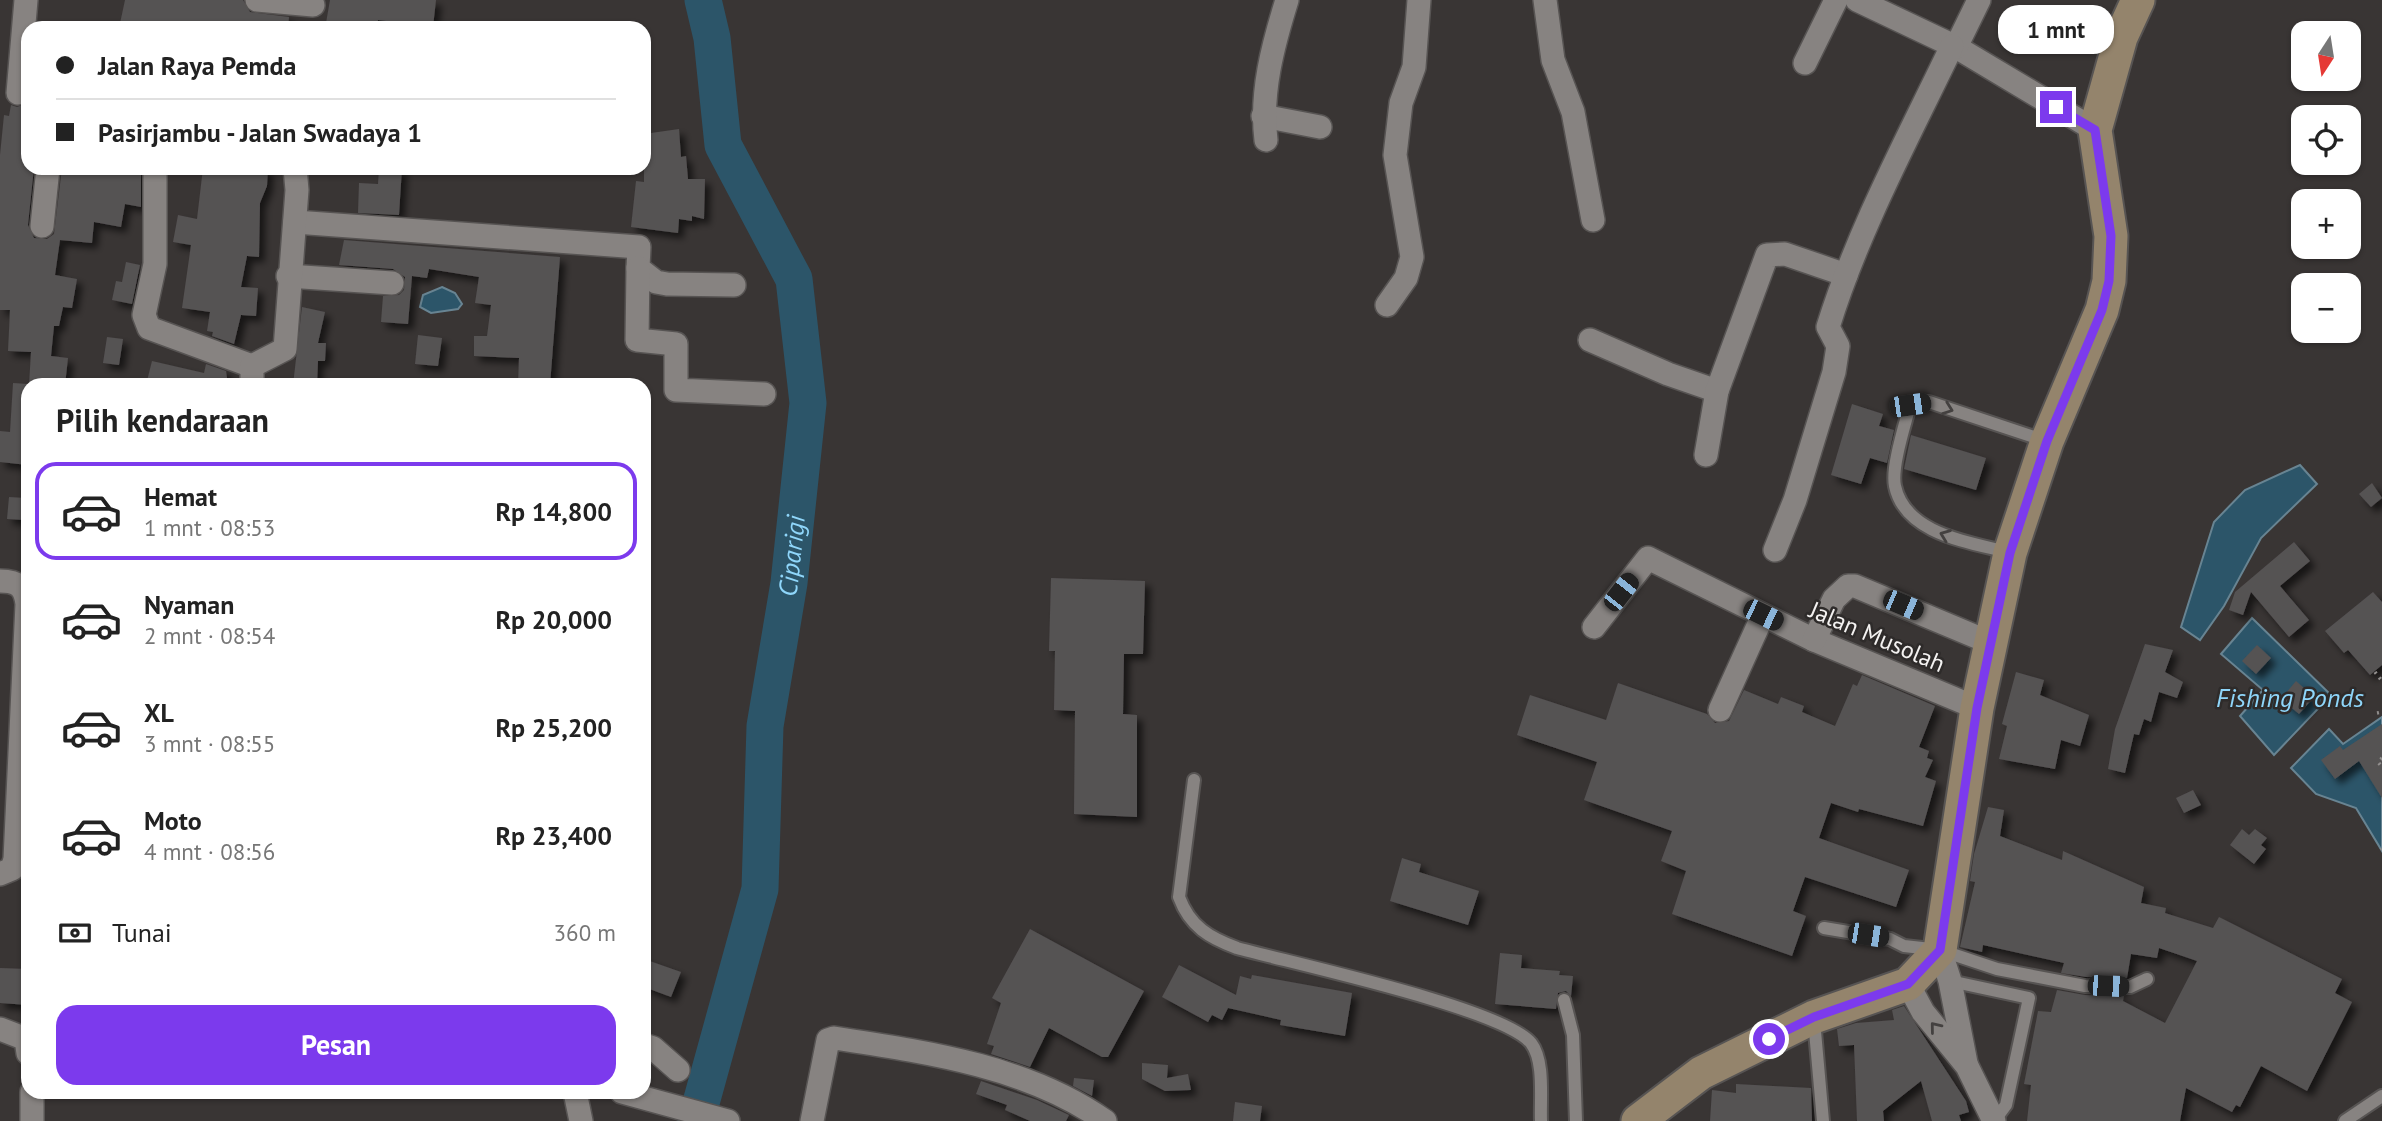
<!DOCTYPE html>
<html lang="id">
<head>
<meta charset="utf-8">
<style>
  body { margin:0; font-family:"PT Sans",sans-serif; background:#f2f2f2; color:#222; height:100vh; display:flex; flex-direction:column; font-size:26px; white-space:nowrap }
  * { box-sizing:border-box; margin:0 }
  p { font-size:23px; color:#767676 }
  .icon { flex:none; width:38px; height:38px; fill:none; stroke:currentColor; stroke-width:2; stroke-linecap:round; stroke-linejoin:round }
  .map { position:relative; flex:1; overflow:hidden }
  .sheet { position:absolute; left:21px; top:378px; width:630px; height:721px; display:flex; flex-direction:column; background:#fff; border-radius:21px; box-shadow:0 2px 5px #0004 }
  .sheet>* { flex:none }
  .top-card { position:absolute; left:21px; top:21px; width:630px; height:154px; border-radius:21px; box-shadow:0 2px 5px #0004; display:grid; align-content:center; height:154px; padding:0 35px; background:#fff }
  .needle { width:46px; rotate:192deg }
  .controls { position:absolute; left:2291px; top:21px; display:grid; gap:14px }
  .controls a { display:grid; place-items:center; width:70px; height:70px; border-radius:14px; background:#fff; box-shadow:0 2px 5px #0004; font-size:35px }
  .end { position:absolute; width:32px; height:32px; margin:-16px; border:9px solid #7c3aed; background:#fff; box-shadow:0 0 0 4px #fff }
  .from { border-radius:50% }
  .bubble { position:absolute; height:49px; border-radius:21px; background:#fff; box-shadow:0 2px 5px #0004; font-size:23px; font-weight:700; line-height:49px; text-align:center }
  .car { position:absolute; width:21px; height:42px; margin:-21px -10px; border-radius:9px; box-shadow:0 0 5px 2px #0007; background:linear-gradient(#222 24%,#8ab4d8 0 40%,#222 0 76%,#8ab4d8 0 86%,#222 0) }
  .top-card b { display:flex; align-items:center; gap:24px; height:66px; font-size:26px }
  .top-card b+b { border-top:2px solid #e0e0e0 }
  .top-card i { width:18px; height:18px; background:#222 }
  ul { padding:0; list-style:none }
  li { display:flex; align-items:center; gap:21px; height:98px; margin:0 14px 10px; padding:0 21px; border:4px solid transparent; border-radius:21px }
  li div { flex:1 }
  li b { display:block; font-size:26px }
  li em { font-style:normal; font-weight:700 }
  li.active { border-color:#7c3aed }
  li>.icon { width:63px; height:63px; stroke-width:1.5 }
  h2 { padding:0 35px; font-size:32px; line-height:84px }
  .pay { display:flex; align-items:center; gap:18px; height:77px; padding:0 35px; font-size:26px }
  .pay p { margin-inline-start:auto }
  .button { display:flex; gap:14px; margin-top:auto; padding:14px 35px }
  .button a { flex:1; height:80px; border-radius:21px; background:#7c3aed; color:#fff; font-size:28px; font-weight:700; line-height:80px; text-align:center }
  .map>svg:first-child { display:block }
  .water { fill:#2c5569; stroke:#688492; stroke-width:2 }
  .lines { fill:none; stroke-linecap:round; stroke-linejoin:round }
  .river { stroke:#2c5569; stroke-width:37 }
  .building { fill:#555253; filter:url(#shadow) }
  .lane-casing { stroke:#575453; stroke-width:16 }
  .street-casing { stroke:#575453; stroke-width:26 }
  .secondary-casing { stroke:#575453; stroke-width:37 }
  .path { stroke:#928f8e; stroke-width:3.5; stroke-dasharray:2 5; stroke-linecap:butt }
  .lane { stroke:#878381; stroke-width:12 }
  .street { stroke:#878381; stroke-width:23 }
  .secondary { stroke:#94846c; stroke-width:33 }
  .oneway { stroke:#444140 }
  .route { stroke:#7c3aed; stroke-width:9 }
  .labels { text-anchor:middle; stroke-width:5; stroke-linejoin:round; paint-order:stroke }
  .street-label { font-size:24px; fill:#f4f2f1; stroke:#2e2b2a }
  .water-label { font-size:26px; font-style:italic; fill:#8fd6fa; stroke:#2e2b2a }
</style>
</head>
<body>
<div class="map">
<svg width="2382" height="1121" viewBox="0 0 2382 1121">
  <defs>
    <filter id="shadow"><feDropShadow dx="5.5" dy="5.5" stdDeviation="3.5" flood-color="#0009"/></filter>
  </defs>
  <rect width="100%" height="100%" fill="#393534"/>
  <!-- water -->
  <g class="water">
    <path d="M442,287L455,293L462,304L458,309L431,313L420,307L423,295Z"/>
    <path d="M2300,465L2317,484L2261,538L2224,606L2200,640L2181,627L2214,522L2245,490Z"/>
    <path d="M2252,618L2331,695L2274,755L2240,716L2263,690L2221,654Z"/>
    <path d="M2382,717V851L2356,808L2316,794L2291,768L2329,729L2343,744Z"/>
  </g>
  <g class="lines">
    <!-- river -->
    <path class="river" id="s1" d="M696,1121L760,889L765,726L789,583L808,403L794,279L723,145L712,38L703,0"/>
  </g>
  <!-- building -->
  <g class="building">
    <path d="M125,0H243L250,12L289,17L288,28H119Z"/>
    <path d="M330,0H436L433,27L378,20L377,28L326,23Z"/>
    <path d="M28,103V168H34L28,225L34,238L47,239L54,234L62,168H141V207L125,204L121,227L94,222L92,243L60,240L55,275L77,279L72,308L63,307L59,326H54L51,356L68,358L65,385H29L31,352L8,351L10,310H0V155L4,115L9,116L11,105L17,107Z"/>
    <path d="M679,129L681,157L686,156L688,179H705L704,219L692,216V221L679,219L678,233L631,227L636,181L644,182V134Z"/>
    <path d="M203,168H268L267,186L260,203L259,257L247,256L241,287L258,288L256,316L241,315L234,344L212,336L213,332L207,331L210,312L182,308L191,245L173,242L178,215L197,219Z"/>
    <path d="M379,168H402L399,215L358,213L359,183L378,184Z"/>
    <path d="M344,240L560,257L550,385H518L519,358L474,356V336H487L491,305L475,303L479,277L429,269L427,278L412,276L408,324L381,322L383,296L399,295L404,290L405,277L393,269L339,265Z"/>
    <path d="M126,262L140,265L132,304L112,300L116,281L122,282Z"/>
    <path d="M302,307L325,312L318,343H326L325,361H318L317,385H293Z"/>
    <path d="M418,335L442,338L438,366L415,364Z"/>
    <path d="M107,337L123,339L119,365L103,363Z"/>
    <path d="M152,361L204,373L206,364L226,371L228,385H146Z"/>
    <path d="M13,383L28,384V465L0,462V431L10,432Z"/>
    <path d="M1852,404L1883,414L1879,426L1894,430L1887,463L1870,458L1861,484L1831,475Z"/>
    <path d="M1911,435L1986,458L1976,490L1904,469Z"/>
    <path d="M2372,483L2382,498L2371,507L2359,494Z"/>
    <path d="M9,497L26,498L24,520L7,519Z"/>
    <path d="M2294,542L2310,561L2280,586L2309,620L2289,637L2251,592L2243,615L2229,610L2235,592Z"/>
    <path d="M1051,578L1145,581L1143,654H1124L1123,714L1137,715V817L1074,814L1075,711L1054,710L1055,651H1049Z"/>
    <path d="M2373,592L2382,602V665L2370,675L2348,650L2344,653L2325,631Z"/>
    <path d="M2145,644L2173,650L2165,672L2183,682L2177,698L2159,692L2151,722L2144,719L2139,735L2134,734L2125,773L2108,769L2115,729Z"/>
    <path d="M2257,645L2271,658L2256,674L2242,661Z"/>
    <path d="M2016,672L2044,680L2040,695L2089,715L2080,746L2061,740L2055,769L1999,759L2007,726L2002,724Z"/>
    <path d="M1862,675L1935,706L1919,747L1929,751L1927,758L1933,760L1925,777L1936,781L1923,826L1859,809L1858,812L1831,803L1819,838L1909,870L1896,907L1805,877L1793,911L1806,916L1792,956L1672,914L1686,871L1661,861L1672,831L1584,800L1597,762L1517,735L1530,695L1606,720L1618,683L1707,714L1715,723L1729,721L1744,690L1778,704L1781,697L1804,706L1802,712L1835,726L1853,684L1857,686Z"/>
    <path d="M2296,681L2314,697L2299,714L2281,699Z"/>
    <path d="M2382,724V798L2359,761L2335,779L2321,760L2340,746L2343,750Z"/>
    <path d="M2193,790L2201,805L2184,813L2176,798Z"/>
    <path d="M1988,807L2004,810L2000,836L2062,860L2063,851L2144,887L2141,903L2166,908L2165,913L2213,928L2219,917L2342,979L2335,993L2352,1002L2307,1091L2261,1066L2240,1107L2236,1105L2232,1112L2186,1088L2180,1121H2027L2031,1085L2024,1084L2038,1011L2051,1012L2057,990L2085,995L2124,996L2123,1001L2165,1023L2197,961L2159,948L2157,958L2131,954L2127,978L2086,977L2061,973L2064,963L1983,945L1982,952L1960,947L1975,882L1970,881L1974,854Z"/>
    <path d="M2242,829L2249,835L2255,829L2267,838L2261,845L2266,849L2254,864L2230,845Z"/>
    <path d="M1402,858L1421,864L1419,872L1479,891L1468,925L1390,901Z"/>
    <path d="M1030,929L1144,991L1108,1057H1102L1049,1028L1030,1067L991,1054L994,1046L987,1044L1001,1003L992,998Z"/>
    <path d="M1500,953L1522,955L1521,968L1560,971L1559,975L1573,976L1571,996L1566,991L1558,993L1556,1009L1495,1004Z"/>
    <path d="M644,959L681,972L671,997L644,987Z"/>
    <path d="M1179,965L1236,995L1240,976L1251,979L1252,975L1352,993L1345,1036L1280,1025L1281,1020L1228,1008L1222,1020L1212,1015L1208,1022L1162,997Z"/>
    <path d="M0,968L28,969V1005L0,1003Z"/>
    <path d="M1904,1006L1966,1101L1969,1112L1959,1115L1961,1121H1932L1921,1081L1883,1111L1884,1121H1857L1854,1045L1839,1046L1837,1029L1856,1023L1894,1020L1892,1010Z"/>
    <path d="M1142,1063L1168,1065L1167,1078L1188,1074L1191,1090L1165,1091L1142,1079Z"/>
    <path d="M1074,1078L1094,1080L1092,1096L1073,1086Z"/>
    <path d="M981,1081L1037,1100L1069,1115L1066,1121H1030L1005,1110L1007,1105L976,1094Z"/>
    <path d="M1736,1084L1811,1088L1812,1121H1710L1712,1090L1736,1093Z"/>
    <path d="M1235,1102L1262,1106L1260,1121H1233Z"/>
  </g>
  <g class="lines">
    <!-- lane casing -->
    <g class="lane-casing">
      <g id="lane">
        <path d="M2007,552C1969,542 1905,534 1895,486C1891,467 1905,425 1910,405L1929,402L2046,441"/>
        <path d="M1194,780L1179,897C1190,927 1210,938 1237,948C1291,963 1502,1008 1531,1043C1545,1061 1540,1099 1541,1121"/>
        <path d="M1824,928L1890,939L1904,946L1940,950L1997,969L2085,986L2130,987L2147,979"/>
        <path d="M1950,981L2029,998L2006,1105L1994,1121"/>
        <path d="M1564,1000L1573,1035L1576,1121"/>
        <path d="M1814,1020L1823,1121"/>
        <path d="M2345,1121L2382,1096"/>
      </g>
    </g>
    <!-- street casing -->
    <g class="street-casing">
      <g id="street">
        <path d="M257,0L313,5"/>
        <path d="M1545,0L1553,60L1573,112L1593,220"/>
        <path d="M1857,0L1956,47L2095,130"/>
        <path d="M1956,47L1979,0"/>
        <path d="M1805,63L1836,0"/>
        <path d="M18,93L26,0"/>
        <path d="M1263,116L1320,127"/>
        <path d="M1266,140C1260,93 1273,45 1287,0"/>
        <path d="M155,168V264L144,315L149,328L252,366"/>
        <path d="M295,222L639,247L638,268L656,282L667,284L734,285"/>
        <path d="M42,226L48,168"/>
        <path d="M638,268L637,340L676,344V390L764,394"/>
        <path d="M288,276L392,283"/>
        <path d="M1387,305L1406,278L1412,257L1395,155L1401,103L1414,67L1419,0"/>
        <path d="M1590,340L1668,374L1717,391"/>
        <path d="M252,385V366L285,349L297,190L295,168"/>
        <path d="M1706,455L1717,391L1767,255L1785,254L1846,275"/>
        <path d="M1775,550L1795,500L1834,372L1838,346L1828,327C1858,230 1908,138 1952,46"/>
        <path d="M0,581C18,581 25,587 27,604L15,859L12,869L0,874"/>
        <path d="M1594,627L1648,558L1814,640L1977,708"/>
        <path d="M1814,640L1834,599L1848,586H1855L1991,643"/>
        <path d="M1720,710L1763,615"/>
        <path d="M1940,950L1950,981L1966,1063"/>
        <path d="M1908,984L1923,1012L1967,1066L1994,1121"/>
        <path d="M0,1029L26,1039L28,1053"/>
        <path d="M644,1045L653,1048L678,1070"/>
        <path d="M32,1092V1121"/>
        <path d="M575,1092L581,1121"/>
        <path d="M622,1092L728,1121"/>
        <path d="M812,1121L828,1040L834,1038C926,1052 1027,1066 1105,1121"/>
      </g>
    </g>
    <!-- secondary casing -->
    <g class="secondary-casing">
      <path id="secondary" d="M1638,1121L1701,1073L1814,1017L1908,984L1940,950L1977,708L2010,553L2047,441L2102,310L2109,281L2111,236L2095,130L2121,37L2138,0"/>
    </g>
    <!-- path -->
    <g class="path">
      <path d="M2375,672L2382,681"/>
      <path d="M2377,713L2382,712"/>
      <path d="M2382,758L2378,762L2382,767"/>
      <path d="M2381,850L2382,849"/>
    </g>
    <!-- lane -->
    <use href="#lane" class="lane"/>
    <!-- street -->
    <use href="#street" class="street"/>
    <!-- secondary -->
    <use href="#secondary" class="secondary"/>
  </g>
  <!-- one-way arrows -->
  <defs><path id="oneway-chevron" d="M-2-3.5L2.5 0L-2 3.5" fill="none" stroke-width="1.6" stroke-linecap="round" stroke-linejoin="round" transform="scale(1.75)"/></defs>
  <g class="oneway">
    <use href="#oneway-chevron" transform="translate(1948 409) rotate(20)"/>
    <use href="#oneway-chevron" transform="translate(1945 535) rotate(-159)"/>
    <use href="#oneway-chevron" transform="translate(1935 1027) rotate(-129)"/>
  </g>
  <g class="lines">
    <!-- route -->
    <path class="route" d="M1769,1039L1814,1017L1908,984L1940,950L1977,708L2010,553L2047,441L2102,310L2109,281L2111,236L2095,130L2056,107"/>
  </g>
  <g class="labels">
    <!-- street labels -->
    <g class="street-label">
      <text transform="translate(1877 637) rotate(23)" y="8">Jalan Musolah</text>
    </g>
    <!-- water labels -->
    <g class="water-label">
      <text dy="9" stroke="none"><textPath href="#s1" startOffset="576">Ciparigi</textPath></text>
      <text x="2290" y="707">Fishing Ponds</text>
    </g>
  </g>
</svg>
<div class="controls">
<a><svg class="needle" viewBox="-14 -14 28 28"><path d="M0-13l5 13h-10z" fill="#e53935"/><path d="M0 13l5-13h-10z" fill="#767676"/></svg></a>
<a><svg class="icon" aria-label="locate" viewBox="0 0 24 24"><circle cx="12" cy="12" r="6"/><path d="M12 2v4M12 18v4M2 12h4M18 12h4"/></svg></a>
<a>+</a>
<a>−</a>
</div>
<i class="end from" style="left:1769px;top:1039px"></i>
<i class="end" style="left:2056px;top:107px"></i>
<div class="bubble" style="left:1998px;top:5px;width:116px">1 mnt</div>
<i class="car" style="left:1910px;top:405px;rotate:82deg"></i>
<i class="car" style="left:1621px;top:592px;rotate:38deg"></i>
<i class="car" style="left:1903px;top:605px;rotate:113deg"></i>
<i class="car" style="left:1763px;top:615px;rotate:116deg"></i>
<i class="car" style="left:1868px;top:935px;rotate:99deg"></i>
<i class="car" style="left:2108px;top:986px;rotate:92deg"></i>
<div class="top-card">
<b><i class="from"></i>Jalan Raya Pemda</b>
<b><i></i>Pasirjambu - Jalan Swadaya 1</b>
</div>
<section class="sheet">
<h2>Pilih kendaraan</h2>
<ul>
<li class="active"><svg class="icon" aria-label="car" viewBox="0 0 24 24"><path d="M5 17H2v-5l4-1 3-4h7l3 4 3 1v5h-3M9 17h6M6 11h13"/><circle cx="7" cy="17" r="2"/><circle cx="17" cy="17" r="2"/></svg><div><b>Hemat</b><p>1 mnt · 08:53</p></div><em>Rp 14,800</em></li>
<li><svg class="icon" aria-label="car" viewBox="0 0 24 24"><path d="M5 17H2v-5l4-1 3-4h7l3 4 3 1v5h-3M9 17h6M6 11h13"/><circle cx="7" cy="17" r="2"/><circle cx="17" cy="17" r="2"/></svg><div><b>Nyaman</b><p>2 mnt · 08:54</p></div><em>Rp 20,000</em></li>
<li><svg class="icon" aria-label="car" viewBox="0 0 24 24"><path d="M5 17H2v-5l4-1 3-4h7l3 4 3 1v5h-3M9 17h6M6 11h13"/><circle cx="7" cy="17" r="2"/><circle cx="17" cy="17" r="2"/></svg><div><b>XL</b><p>3 mnt · 08:55</p></div><em>Rp 25,200</em></li>
<li><svg class="icon" aria-label="car" viewBox="0 0 24 24"><path d="M5 17H2v-5l4-1 3-4h7l3 4 3 1v5h-3M9 17h6M6 11h13"/><circle cx="7" cy="17" r="2"/><circle cx="17" cy="17" r="2"/></svg><div><b>Moto</b><p>4 mnt · 08:56</p></div><em>Rp 23,400</em></li>
</ul>
<div class="pay"><svg class="icon" aria-label="cash" viewBox="0 0 24 24"><path d="M3 7h18v10H3z"/><circle cx="12" cy="12" r="2"/></svg>Tunai<p>360 m</p></div>
<div class="button"><a>Pesan</a></div>
</section>
</div>
</body>
</html>
